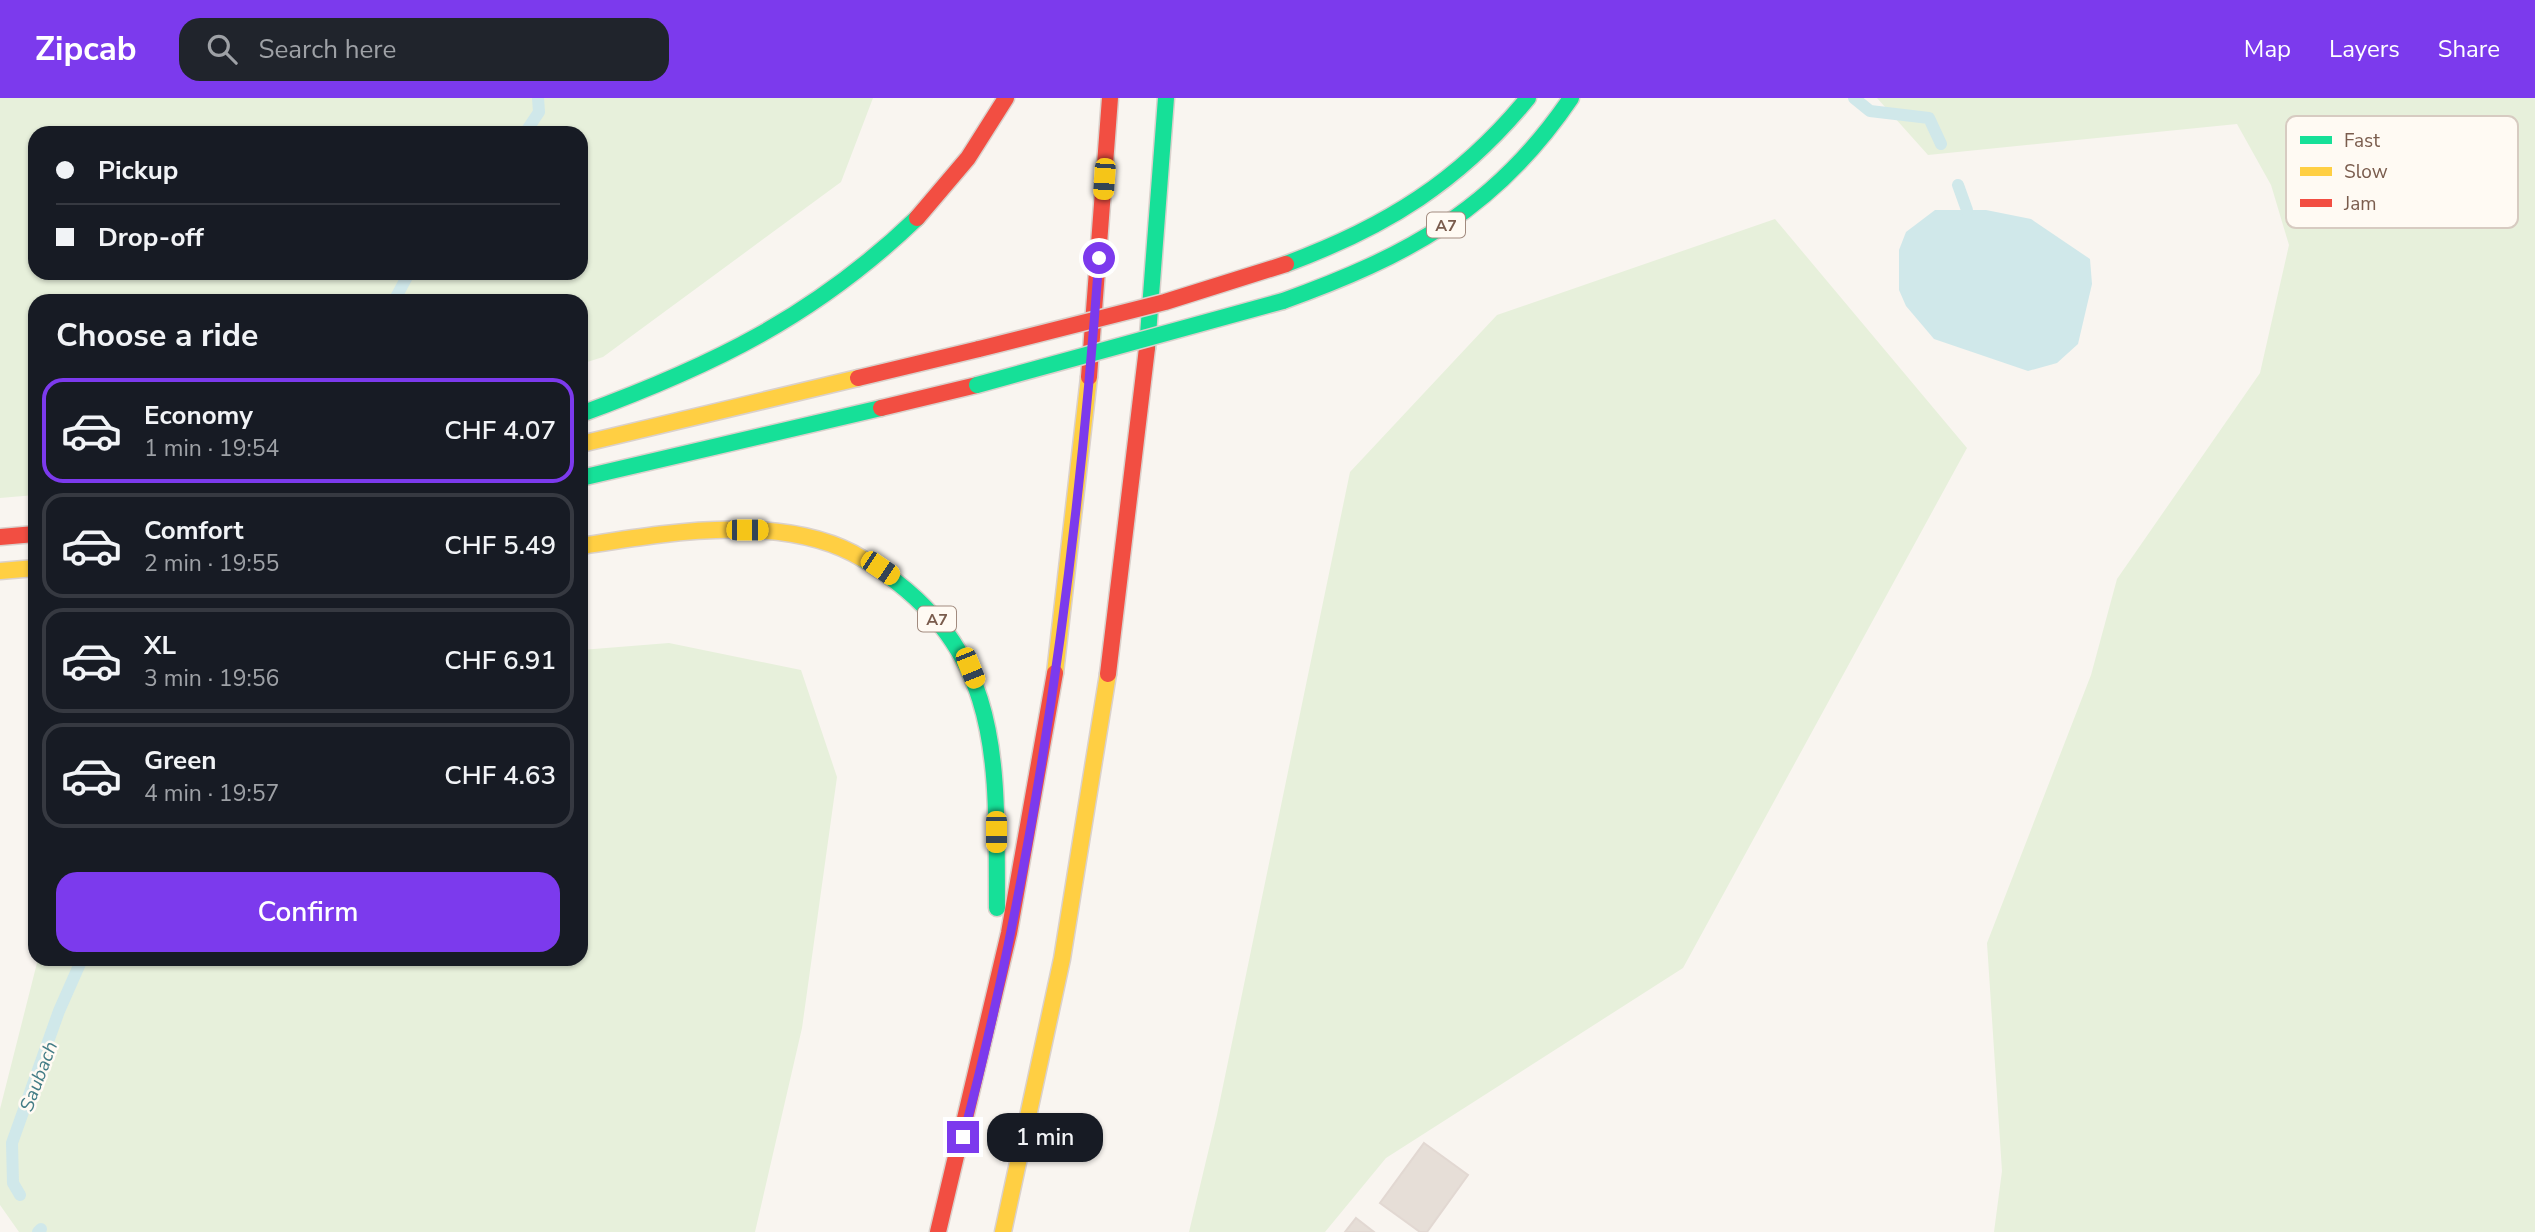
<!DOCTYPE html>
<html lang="en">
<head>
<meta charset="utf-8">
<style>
  body { margin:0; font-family:"Nunito Sans",sans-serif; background:#20242c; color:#f1f3f6; height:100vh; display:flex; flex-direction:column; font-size:26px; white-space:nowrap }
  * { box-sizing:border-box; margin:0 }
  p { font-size:23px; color:#9ea1a6 }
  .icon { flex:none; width:38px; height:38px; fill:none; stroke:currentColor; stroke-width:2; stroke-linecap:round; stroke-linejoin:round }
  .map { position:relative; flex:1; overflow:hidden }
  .side { position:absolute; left:28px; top:196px; width:560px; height:672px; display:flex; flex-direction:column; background:#171b24; border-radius:21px; box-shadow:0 2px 5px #0004 }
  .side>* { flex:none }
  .hud { position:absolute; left:28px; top:28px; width:560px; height:154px; border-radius:21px; box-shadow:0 2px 5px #0004; display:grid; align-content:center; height:154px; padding:0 28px; background:#171b24 }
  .end { position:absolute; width:32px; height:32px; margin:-16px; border:9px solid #7c3aed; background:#fff; box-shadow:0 0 0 4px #fff }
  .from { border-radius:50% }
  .bubble { position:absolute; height:49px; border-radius:21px; background:#171b24; box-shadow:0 2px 5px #0004; font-size:23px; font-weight:600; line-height:49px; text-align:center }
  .car { position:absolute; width:21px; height:42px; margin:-21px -10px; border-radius:9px; box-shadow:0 0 5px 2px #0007; background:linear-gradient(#f5c518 24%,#345 0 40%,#f5c518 0 76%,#345 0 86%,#f5c518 0) }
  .hud b { display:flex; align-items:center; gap:24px; height:66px; font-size:26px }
  .hud b+b { border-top:2px solid #363941 }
  .hud i { width:18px; height:18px; background:#f1f3f6 }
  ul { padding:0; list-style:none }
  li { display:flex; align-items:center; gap:21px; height:105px; margin:0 14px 10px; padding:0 14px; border:4px solid #363941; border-radius:21px }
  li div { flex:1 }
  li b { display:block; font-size:26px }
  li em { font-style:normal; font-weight:600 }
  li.selected { border-color:#7c3aed }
  li>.icon { width:63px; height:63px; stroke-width:1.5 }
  h2 { padding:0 28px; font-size:32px; line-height:84px }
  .primary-button { display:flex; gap:14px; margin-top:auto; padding:14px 28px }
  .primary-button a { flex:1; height:80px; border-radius:21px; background:#7c3aed; color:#fff; font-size:28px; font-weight:600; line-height:80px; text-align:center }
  header { display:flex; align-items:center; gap:42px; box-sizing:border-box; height:98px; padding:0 35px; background:#7c3aed; color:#fff }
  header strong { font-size:33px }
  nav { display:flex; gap:38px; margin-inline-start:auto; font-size:24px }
  .search { width:490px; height:63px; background:#20242c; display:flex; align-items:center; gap:18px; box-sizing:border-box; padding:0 24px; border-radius:21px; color:#9ea1a6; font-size:26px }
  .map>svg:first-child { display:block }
  .green { fill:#e7f0db; fill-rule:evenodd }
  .water { fill:#d0e8ea }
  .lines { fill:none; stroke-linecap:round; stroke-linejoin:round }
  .stream { stroke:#d0e8ea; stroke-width:12 }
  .building { fill:#e6ded7; stroke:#e2d8d2; stroke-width:2 }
  .fast-casing { stroke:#dad1cc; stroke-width:19 }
  .slow-casing { stroke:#dad1cc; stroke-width:19 }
  .jam-casing { stroke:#dad1cc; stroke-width:19 }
  .fast { stroke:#16e098; stroke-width:16 }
  .slow { stroke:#ffcf43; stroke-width:16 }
  .jam { stroke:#f24e42; stroke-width:16 }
  .fast-bridge-casing { stroke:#dad1cc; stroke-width:19; stroke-linecap:butt }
  .jam-bridge-casing { stroke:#dad1cc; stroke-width:19; stroke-linecap:butt }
  .fast-bridge { stroke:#16e098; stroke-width:16 }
  .jam-bridge { stroke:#f24e42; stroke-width:16 }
  .route { stroke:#7c3aed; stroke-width:9 }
  .labels { text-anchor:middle; stroke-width:5; stroke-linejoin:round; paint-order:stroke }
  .shield { fill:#fffaf3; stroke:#a28b7f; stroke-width:2 }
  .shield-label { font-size:16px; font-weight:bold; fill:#7a5c4d }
  .water-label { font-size:19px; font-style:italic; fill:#437c86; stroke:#fffaf3 }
  .key { fill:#fffaf3; stroke:#d7cbc1; stroke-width:2 }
  .key-label { font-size:19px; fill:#7a5c4d }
</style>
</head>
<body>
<header>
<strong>Zipcab</strong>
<div class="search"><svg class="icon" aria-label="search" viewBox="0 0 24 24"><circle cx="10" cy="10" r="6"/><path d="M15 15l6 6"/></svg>Search here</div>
<nav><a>Map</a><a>Layers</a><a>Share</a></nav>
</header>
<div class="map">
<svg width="2535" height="1134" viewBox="0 0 2535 1134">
  <rect width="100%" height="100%" fill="#f9f5f0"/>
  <!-- green -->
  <g class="green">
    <path d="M0,0H873L841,84L603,259L581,266V203H35V397L0,400ZM581,35V175H35V35Z"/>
    <path d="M1877,0H2535V1134H1994L2002,1073L1987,845L2091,577L2117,481L2260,275L2289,147L2271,87L2237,26L1928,57Z"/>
    <path d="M1775,121L1967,350L1683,870L1386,1060L1325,1134H1189L1217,1017L1350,374L1497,217Z"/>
    <path d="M669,545L801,572L837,679L802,930L755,1134H19L0,1107V1011L38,861H581V552Z"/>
  </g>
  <!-- water -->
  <path class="water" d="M1935,112H1986L2031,121L2090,161L2092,186L2078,246L2057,265L2028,273L1934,241L1906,208L1899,192V152L1906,134Z"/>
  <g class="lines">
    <!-- stream -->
    <g class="stream">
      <path d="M1854,0L1870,13L1929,20L1941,46"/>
      <path d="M525,35L539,14L538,0"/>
      <path d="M1958,87L1967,112"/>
      <path d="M394,203L409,175"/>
      <path d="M20,1097L13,1085L12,1045L59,913L82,861"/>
      <path d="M38,1134L41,1131"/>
    </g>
  </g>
  <!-- building -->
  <g class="building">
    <path d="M1424,1045L1468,1077L1427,1134H1420L1380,1105Z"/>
    <path d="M1356,1120L1374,1134H1345Z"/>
  </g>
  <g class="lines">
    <!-- fast casing -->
    <g class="fast-casing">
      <g id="fast">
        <path d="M1286,166C1386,129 1460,83 1528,0"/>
        <path d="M1283,203C1406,159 1496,111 1571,0"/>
        <path d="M1147,250L1166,0"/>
        <path d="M581,316C712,268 815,218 917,120"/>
        <path d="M581,380L881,310"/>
        <path d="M863,461C1006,548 996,662 997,810"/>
      </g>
    </g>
    <!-- slow casing -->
    <g class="slow-casing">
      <g id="slow">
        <path d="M581,346L858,280"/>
        <path d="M581,448C665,435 786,413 863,461"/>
        <path d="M0,473L35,470"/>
        <path d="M1055,575L1089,279"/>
        <path d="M1003,1134L1062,861L1108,576"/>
      </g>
    </g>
    <!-- jam casing -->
    <g class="jam-casing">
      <g id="jam">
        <path d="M917,120L968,60L1006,0"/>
        <path d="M1089,279L1110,0"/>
        <path d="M858,280L979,251"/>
        <path d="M881,310L977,287"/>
        <path d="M0,439L35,436"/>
        <path d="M1108,576L1147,250"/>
        <path d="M938,1134L1009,835L1055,575"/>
      </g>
    </g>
    <!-- fast -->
    <use href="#fast" class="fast"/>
    <!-- slow -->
    <use href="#slow" class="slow"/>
    <!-- jam -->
    <use href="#jam" class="jam"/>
    <!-- fast-bridge casing -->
    <g class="fast-bridge-casing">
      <path id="fast-bridge" d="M977,287L1283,203"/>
    </g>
    <!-- jam-bridge casing -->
    <g class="jam-bridge-casing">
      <path id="jam-bridge" d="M979,251L1165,204L1286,166"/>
    </g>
    <!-- fast-bridge -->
    <use href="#fast-bridge" class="fast-bridge"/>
    <!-- jam-bridge -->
    <use href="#jam-bridge" class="jam-bridge"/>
  </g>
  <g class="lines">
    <!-- route -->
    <path class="route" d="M963,1039C1038,757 1078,451 1099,160"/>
  </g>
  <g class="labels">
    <!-- shield labels -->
    <g class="shield">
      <rect x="1427" y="114.5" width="38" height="25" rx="5"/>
      <rect x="918" y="508.5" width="38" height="25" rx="5"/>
    </g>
    <g class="shield-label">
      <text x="1446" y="133">A7</text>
      <text x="937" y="527">A7</text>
    </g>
    <!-- water labels -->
    <g class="water-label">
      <text transform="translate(38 978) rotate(-69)" y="7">Saubach</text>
    </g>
  </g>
  <!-- legend -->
  <rect x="2286" y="18" width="232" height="112" rx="10" class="key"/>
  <rect x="2300" y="38" width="32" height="8" fill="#16e098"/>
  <rect x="2300" y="69" width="32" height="9" fill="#ffcf43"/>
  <rect x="2300" y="101" width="32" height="8" fill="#f24e42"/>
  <g class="key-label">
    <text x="2344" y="49">Fast</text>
    <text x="2344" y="80">Slow</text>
    <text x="2344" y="112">Jam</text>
  </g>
</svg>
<i class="end from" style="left:1099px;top:160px"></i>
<i class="end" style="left:963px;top:1039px"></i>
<div class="bubble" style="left:987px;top:1015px;width:116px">1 min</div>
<i class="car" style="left:1104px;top:81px;rotate:184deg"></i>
<i class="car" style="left:747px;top:432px;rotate:90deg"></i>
<i class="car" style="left:880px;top:470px;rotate:124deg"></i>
<i class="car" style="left:970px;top:570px;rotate:158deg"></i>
<i class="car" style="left:996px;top:734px;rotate:180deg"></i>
<div class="hud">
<b><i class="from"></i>Pickup</b>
<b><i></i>Drop-off</b>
</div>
<section class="side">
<h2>Choose a ride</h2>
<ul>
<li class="selected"><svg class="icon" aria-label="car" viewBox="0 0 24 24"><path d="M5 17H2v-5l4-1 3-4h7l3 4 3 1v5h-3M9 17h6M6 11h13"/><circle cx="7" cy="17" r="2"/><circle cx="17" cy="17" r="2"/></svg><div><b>Economy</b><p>1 min · 19:54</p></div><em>CHF 4.07</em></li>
<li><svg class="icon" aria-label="car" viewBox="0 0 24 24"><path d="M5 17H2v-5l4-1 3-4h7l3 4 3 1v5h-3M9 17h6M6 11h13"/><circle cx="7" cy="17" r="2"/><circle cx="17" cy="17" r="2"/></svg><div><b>Comfort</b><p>2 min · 19:55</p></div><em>CHF 5.49</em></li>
<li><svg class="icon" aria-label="car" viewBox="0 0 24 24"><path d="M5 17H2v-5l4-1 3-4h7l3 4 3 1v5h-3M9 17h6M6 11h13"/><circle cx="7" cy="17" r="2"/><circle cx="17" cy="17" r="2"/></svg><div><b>XL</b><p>3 min · 19:56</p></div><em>CHF 6.91</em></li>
<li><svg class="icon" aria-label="car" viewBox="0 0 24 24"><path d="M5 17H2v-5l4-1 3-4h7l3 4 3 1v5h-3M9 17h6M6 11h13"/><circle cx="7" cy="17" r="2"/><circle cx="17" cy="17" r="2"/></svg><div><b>Green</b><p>4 min · 19:57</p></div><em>CHF 4.63</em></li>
</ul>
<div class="primary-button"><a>Confirm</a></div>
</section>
</div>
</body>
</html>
